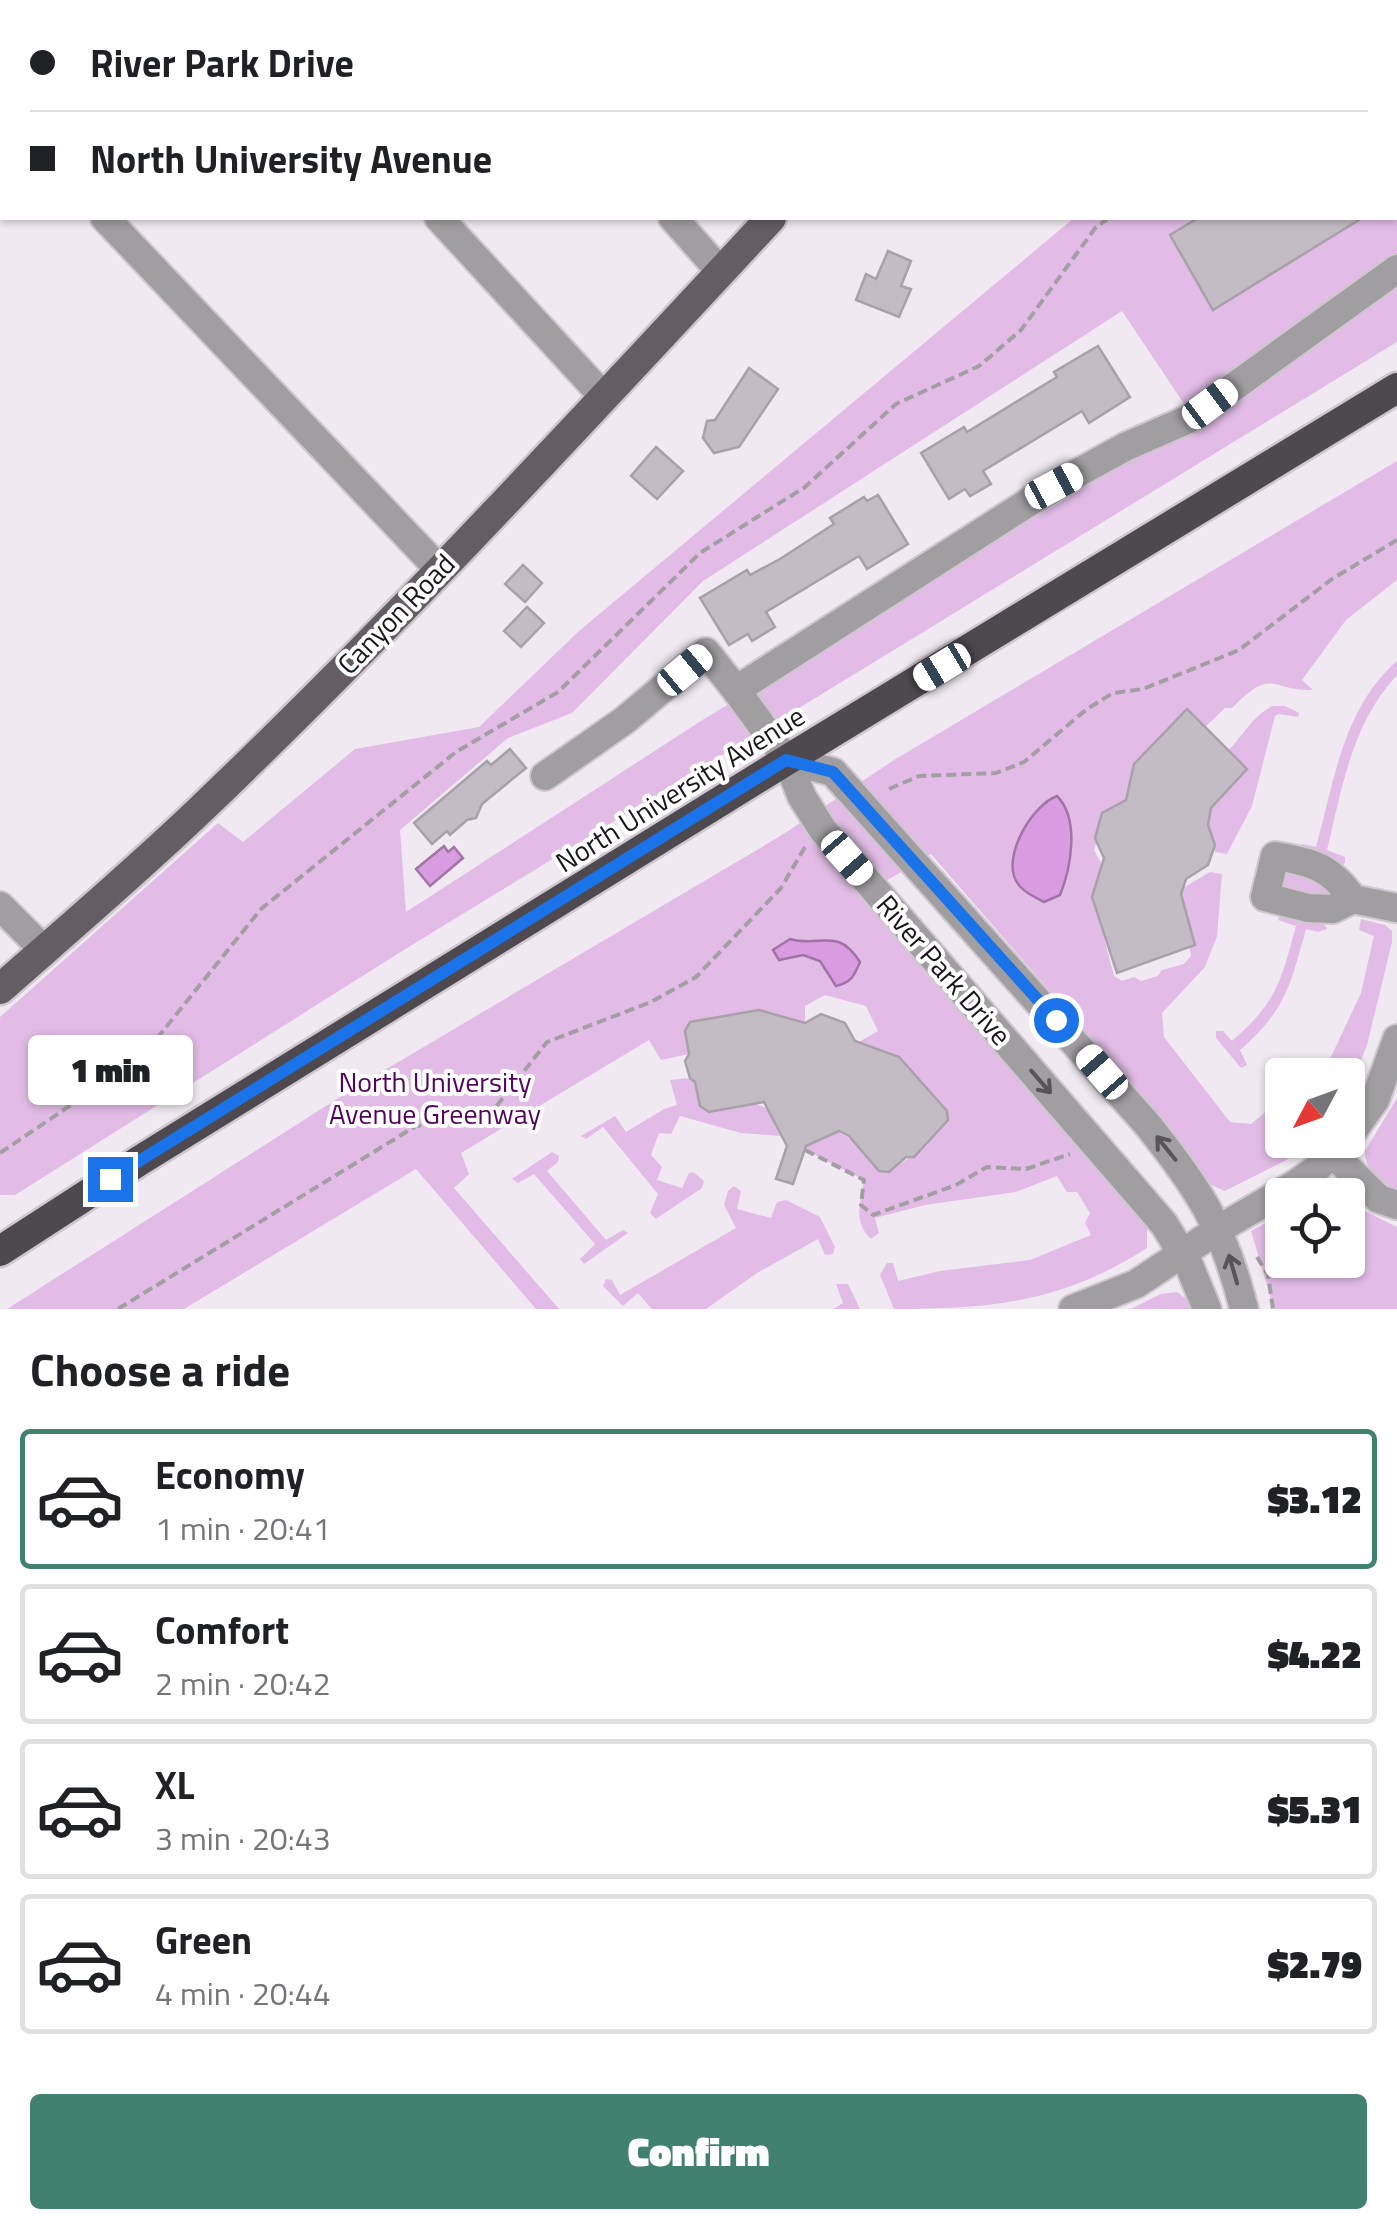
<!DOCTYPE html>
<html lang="en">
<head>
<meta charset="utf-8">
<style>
  body { margin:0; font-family:"Titillium Web",sans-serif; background:#f2f2f2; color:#202124; height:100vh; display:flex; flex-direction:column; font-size:38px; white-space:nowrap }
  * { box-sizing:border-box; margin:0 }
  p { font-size:32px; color:#757577 }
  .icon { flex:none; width:55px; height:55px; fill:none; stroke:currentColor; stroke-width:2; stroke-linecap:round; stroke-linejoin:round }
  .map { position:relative; height:1309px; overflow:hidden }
  .panel { display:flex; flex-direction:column; background:#fff; flex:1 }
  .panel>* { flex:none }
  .guide { position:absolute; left:0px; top:0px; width:1398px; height:220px; box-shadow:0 2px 8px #0004; display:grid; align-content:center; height:220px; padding:0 30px; background:#fff }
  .needle { width:65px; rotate:229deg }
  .controls { position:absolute; left:1265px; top:1058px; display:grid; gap:20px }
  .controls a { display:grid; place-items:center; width:100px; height:100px; border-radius:10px; background:#fff; box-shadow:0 2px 8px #0004; font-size:50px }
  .end { position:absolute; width:45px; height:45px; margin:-22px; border:12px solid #1a73e8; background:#fff; box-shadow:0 0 0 5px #fff }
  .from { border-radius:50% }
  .bubble { position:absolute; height:70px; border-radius:10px; background:#fff; box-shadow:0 2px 8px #0004; font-size:32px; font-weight:800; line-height:70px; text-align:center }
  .car { position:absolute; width:30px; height:60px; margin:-30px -15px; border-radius:12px; box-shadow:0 0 8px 2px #0007; background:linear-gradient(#fff 24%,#345 0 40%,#fff 0 76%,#345 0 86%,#fff 0) }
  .guide b { display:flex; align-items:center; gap:35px; height:95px; font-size:38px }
  .guide b+b { border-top:2px solid #e0e0e0 }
  .guide i { width:25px; height:25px; background:#202124 }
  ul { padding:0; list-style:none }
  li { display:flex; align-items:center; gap:30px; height:140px; margin:0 20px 15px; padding:0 10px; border:5px solid #e0e0e0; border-radius:10px }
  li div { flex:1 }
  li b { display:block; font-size:38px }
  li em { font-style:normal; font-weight:800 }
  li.selected { border-color:#41816f }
  li>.icon { width:90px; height:90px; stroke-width:1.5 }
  h2 { padding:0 30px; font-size:45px; line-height:120px }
  .action { display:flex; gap:20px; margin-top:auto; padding:20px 30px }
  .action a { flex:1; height:115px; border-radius:10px; background:#41816f; color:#fff; font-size:40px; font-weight:800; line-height:115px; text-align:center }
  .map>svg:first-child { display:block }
  .green { fill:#e2bce6; fill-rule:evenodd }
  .water { fill:#da9ce1; stroke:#a074a5; stroke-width:2.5 }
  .building { fill:#c3bcc4; stroke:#a8a1a9; stroke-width:2.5 }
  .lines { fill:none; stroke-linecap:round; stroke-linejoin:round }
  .minor-casing { stroke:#cec7ce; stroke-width:32 }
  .major-casing { stroke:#cec7ce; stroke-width:35 }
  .highway-casing { stroke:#cec7ce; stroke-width:35 }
  .path { stroke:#a39ea3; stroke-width:4; stroke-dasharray:10 5; stroke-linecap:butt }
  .minor { stroke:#a19ea1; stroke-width:28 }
  .major { stroke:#645e64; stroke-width:30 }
  .highway { stroke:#4e484f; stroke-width:30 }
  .oneway { stroke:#565456 }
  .route { stroke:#1a73e8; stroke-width:12 }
  .labels { text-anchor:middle; stroke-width:8; stroke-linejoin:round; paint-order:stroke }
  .street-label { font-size:28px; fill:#191719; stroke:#fff }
  .park-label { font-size:28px; fill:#53045c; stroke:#fff }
</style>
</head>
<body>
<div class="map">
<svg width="1397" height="1309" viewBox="0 0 1397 1309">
  <rect width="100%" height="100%" fill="#f0e9f1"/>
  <!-- green -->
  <g class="green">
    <path d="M522,0H736L738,2H521Z"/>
    <path d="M1383,0H1397V342L407,948L15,1195H0V1017L218,823L243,842L355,749L479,727L579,631L1074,218H1395V2H1381ZM1122,311L1195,420L704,719L406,912L400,830L508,738L572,713L703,581Z"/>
    <path d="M1397,461V580L1346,620L1302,680L1313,690C1269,691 1274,666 1232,708H1225L1200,732L1180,722L1133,767L1122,811L1102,823L1094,850L1105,870L1096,908L1114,976L1122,981L1134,977L1141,981L1158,976L1162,970L1184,964L1191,956L1181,896L1183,888L1210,872L1222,874L1217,936L1205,967L1162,1013L1164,1037L1230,1122L1251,1124L1282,1098V1140H1308L1288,1159L1225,1191L1209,1184L1165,1124L931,854L863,895L1147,1224V1248C1063,1302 992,1309 894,1309L880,1275L887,1263H893L898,1281L940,1271L1030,1260L1091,1235L1085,1223L1090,1213L1077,1192H1067L1057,1176L1016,1192L925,1205L875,1218L879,1233L871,1239C853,1222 860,1203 864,1180L805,1150L806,1146L829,1127L867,1148L865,1156L879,1171L889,1172L928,1144V1138L948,1120L947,1111L934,1095L925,1096V1086L899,1058L886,1052L878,1056L876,1048L859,1042L878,1031L866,1006L825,995L805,1006V1023L787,1017L780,1022L775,1013L759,1010L690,1022L685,1032L689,1054L661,1060L649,1040L461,1153L469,1174L454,1188L559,1309H536L416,1169L184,1309H7L351,1090L782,835L894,760Z"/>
    <path d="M1397,661V675C1352,723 1342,788 1327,850L1345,857V863L1340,867L1301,847L1303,844L1316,847C1334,782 1343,708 1397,661Z"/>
    <path d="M1272,706H1285L1299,713L1298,717L1279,714L1275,716L1252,806L1227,854L1215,852L1209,825L1211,808L1247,770L1228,751C1244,734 1252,717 1272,706Z"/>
    <path d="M1289,869L1334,888L1335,897L1282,893L1280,880Z"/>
    <path d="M1279,916L1322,921L1327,929L1318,932L1306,929C1290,986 1286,1010 1240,1050L1247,1065L1241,1068L1216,1038V1031H1223L1232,1041C1277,1002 1281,981 1296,926L1278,920Z"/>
    <path d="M1361,919L1385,925L1392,931V942L1367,1045L1348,1093V1075H1310L1330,1059L1361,993L1374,936L1359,930Z"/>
    <path d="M690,1078L695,1082L700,1106L710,1112L733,1101L742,1106L756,1104L774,1111L772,1118L780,1136L741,1133L680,1116L671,1134L659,1133L651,1155L662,1167L657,1180L682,1188L689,1173L693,1172L704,1181L702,1188L656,1219L650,1213L658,1194L603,1127L586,1139L581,1136L615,1116L626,1132L664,1109L677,1105L670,1080Z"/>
    <path d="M1397,1098V1191C1381,1179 1365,1173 1365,1151Z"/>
    <path d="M552,1152L559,1156L558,1162L547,1171L606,1240L623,1230L628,1233L584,1264L580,1259L595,1244L534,1174L518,1183L512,1179Z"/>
    <path d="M734,1186L741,1191L737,1209L771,1218L777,1202L786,1200L820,1217L835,1247L833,1254L825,1255L818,1239L757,1273L706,1309H652L638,1293L623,1306L603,1286L606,1279L612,1280L620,1295L736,1228L724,1205L728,1191Z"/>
    <path d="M1348,1196L1359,1208L1397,1227V1309H1274L1251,1231L1282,1214V1260H1348Z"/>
    <path d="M836,1284H848L860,1309H833L843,1303Z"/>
    <path d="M1177,1292L1189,1301L1191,1309H1131L1161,1294Z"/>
  </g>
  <!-- water -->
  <g class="water">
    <path d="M1057,796C1080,819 1071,868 1060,895L1044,902C1033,896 1018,890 1014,876C1006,850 1033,805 1057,796Z"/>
    <path d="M444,846L448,852L454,847L463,858L430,886L416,869Z"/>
    <path d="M790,939C821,948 837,926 860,962C854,976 852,982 836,986L820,961L803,955L779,960L773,950Z"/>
  </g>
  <!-- building -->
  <g class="building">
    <path d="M1198,218H1362L1213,310L1170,235Z"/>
    <path d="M888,251L911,261L901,286L911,289L899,317L856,300L866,274L876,279Z"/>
    <path d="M1098,346L1130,397L1089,423L1082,411L983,471L991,484L970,496L965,489L949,499L921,453L964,427L967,432L1057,377L1054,372Z"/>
    <path d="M749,368L778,389L739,447L714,453L703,438L707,421L715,420Z"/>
    <path d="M656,447L683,471L657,499L631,476Z"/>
    <path d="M878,495L908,544L867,569L859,556L766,612L775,627L752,641L748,634L729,645L700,598L747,570L750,575L780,559L834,524L830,518L864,497L867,501Z"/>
    <path d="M523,565L542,583L525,602L505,584Z"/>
    <path d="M527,607L544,623L521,647L504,631Z"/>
    <path d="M1187,709L1247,769L1211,808L1208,825L1215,845L1208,865L1186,879L1181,894L1195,945L1117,973L1092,897L1104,858L1095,838L1102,813L1126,800L1134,764Z"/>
    <path d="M510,749L526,768L482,804L476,818L467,820L450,835L447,831L432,844L414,823L487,761L491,765Z"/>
    <path d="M759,1010L805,1023L821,1014L845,1023L855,1041L899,1057L947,1111L948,1120L914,1157H906L889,1172L879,1171L849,1136L839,1131L806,1146L793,1184L776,1179L787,1146L764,1102L709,1112L700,1106L695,1082L690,1078L685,1061L689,1054L685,1031L690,1022Z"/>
  </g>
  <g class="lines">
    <!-- minor casing -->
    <g class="minor-casing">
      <g id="minor">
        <path d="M504,2L505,0"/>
        <path d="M0,107L2,109"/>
        <path d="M105,218L440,570"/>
        <path d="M439,218L603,396"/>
        <path d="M673,218L721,272"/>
        <path d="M787,760L833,772L1147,1124C1200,1190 1223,1226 1244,1309"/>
        <path d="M545,776L625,720L706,652L736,690"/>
        <path d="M1353,899C1330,867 1313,862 1275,856L1265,897L1308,908L1333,909L1353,899L1397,908"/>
        <path d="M0,906L44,950"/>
        <path d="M1348,1138L1375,1100L1397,1039"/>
        <path d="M1333,1154L1379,1199L1397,1205"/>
        <path d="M1073,1309L1136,1284L1219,1229L1294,1185L1314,1171L1346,1140"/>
        <path d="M1207,1309L1189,1265L1164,1224L823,830L802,797L787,760L736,690L1054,486L1125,447L1189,419L1397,269"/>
      </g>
    </g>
    <!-- major casing -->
    <g class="major-casing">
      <g id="major">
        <path d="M974,2L976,0"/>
        <path d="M0,989C66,931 134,873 198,812C397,622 584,419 771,218"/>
      </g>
    </g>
    <!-- highway casing -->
    <g class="highway-casing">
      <path id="highway" d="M0,1251L139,1161L787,760L1397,388"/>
    </g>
    <!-- path -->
    <g class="path">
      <path d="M1395,8L1397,5"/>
      <path d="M889,789L919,776L996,773L1024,762L1087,709L1113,693L1143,689L1239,650L1332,579L1397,540"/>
      <path d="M805,1150L864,1180L861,1205L873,1215L956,1185L987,1167L1026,1169L1070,1154"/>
      <path d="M0,1153L142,1057L261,909L456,752L558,692L700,553L805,487L896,404L979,366L1021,330L1096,227L1109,218"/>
      <path d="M1257,1257L1268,1275L1273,1309"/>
      <path d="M118,1309L416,1126L475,1119L491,1113L547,1042L651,1002L696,977L781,888L805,847"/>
    </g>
    <!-- minor -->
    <use href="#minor" class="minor"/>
    <!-- major -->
    <use href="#major" class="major"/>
    <!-- highway -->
    <use href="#highway" class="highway"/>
  </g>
  <!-- one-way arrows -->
  <defs><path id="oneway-shaft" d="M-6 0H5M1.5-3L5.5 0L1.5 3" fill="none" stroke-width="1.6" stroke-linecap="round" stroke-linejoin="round" transform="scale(2.5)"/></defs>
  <g class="oneway">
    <use href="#oneway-shaft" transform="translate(1041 1082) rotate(49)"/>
    <use href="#oneway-shaft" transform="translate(1166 1148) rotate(-129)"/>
    <use href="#oneway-shaft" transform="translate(1233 1269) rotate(-106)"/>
  </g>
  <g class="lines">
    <!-- route -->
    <path class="route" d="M110,1179L786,760L833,772L1056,1020"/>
  </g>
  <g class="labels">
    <!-- street labels -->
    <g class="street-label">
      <text transform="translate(396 614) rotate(-46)" y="10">Canyon Road</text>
      <text transform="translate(680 789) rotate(-32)" y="10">North University Avenue</text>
      <text transform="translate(944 970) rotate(49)" y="10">River Park Drive</text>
    </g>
    <!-- park labels -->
    <g class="park-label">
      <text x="435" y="1092">North University<tspan x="435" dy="32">Avenue Greenway</tspan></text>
    </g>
  </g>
</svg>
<div class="controls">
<a><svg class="needle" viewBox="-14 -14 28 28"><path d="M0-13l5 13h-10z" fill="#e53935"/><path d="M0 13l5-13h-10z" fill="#757577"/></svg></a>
<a><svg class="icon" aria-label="locate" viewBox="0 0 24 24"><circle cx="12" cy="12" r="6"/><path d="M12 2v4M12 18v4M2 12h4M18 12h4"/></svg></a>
</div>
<i class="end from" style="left:1056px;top:1020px"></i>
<i class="end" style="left:110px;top:1179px"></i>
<div class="bubble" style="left:28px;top:1035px;width:165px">1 min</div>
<i class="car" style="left:1210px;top:404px;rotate:53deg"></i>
<i class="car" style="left:1054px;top:486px;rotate:62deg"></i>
<i class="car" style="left:942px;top:667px;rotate:239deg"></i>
<i class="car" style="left:685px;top:670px;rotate:50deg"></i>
<i class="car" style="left:847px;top:858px;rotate:139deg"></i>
<i class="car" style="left:1102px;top:1072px;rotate:319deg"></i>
<div class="guide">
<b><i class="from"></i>River Park Drive</b>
<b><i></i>North University Avenue</b>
</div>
</div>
<section class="panel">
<h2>Choose a ride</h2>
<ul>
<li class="selected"><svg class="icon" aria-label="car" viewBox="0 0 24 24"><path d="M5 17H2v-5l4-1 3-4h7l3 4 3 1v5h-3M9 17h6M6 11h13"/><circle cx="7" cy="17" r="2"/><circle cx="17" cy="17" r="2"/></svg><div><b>Economy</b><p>1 min · 20:41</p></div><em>$3.12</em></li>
<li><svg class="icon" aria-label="car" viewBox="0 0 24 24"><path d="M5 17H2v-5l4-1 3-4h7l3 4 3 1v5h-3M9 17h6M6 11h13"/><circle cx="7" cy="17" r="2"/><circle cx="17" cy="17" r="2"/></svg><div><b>Comfort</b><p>2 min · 20:42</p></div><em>$4.22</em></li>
<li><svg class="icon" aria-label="car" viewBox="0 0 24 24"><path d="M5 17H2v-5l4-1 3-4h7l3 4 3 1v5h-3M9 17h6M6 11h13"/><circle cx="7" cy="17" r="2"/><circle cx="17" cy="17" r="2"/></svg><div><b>XL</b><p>3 min · 20:43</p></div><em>$5.31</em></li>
<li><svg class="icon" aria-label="car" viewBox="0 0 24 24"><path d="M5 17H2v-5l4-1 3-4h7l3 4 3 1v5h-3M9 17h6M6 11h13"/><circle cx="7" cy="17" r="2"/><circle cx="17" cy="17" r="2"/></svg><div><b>Green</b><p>4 min · 20:44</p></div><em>$2.79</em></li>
</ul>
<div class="action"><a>Confirm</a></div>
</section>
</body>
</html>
